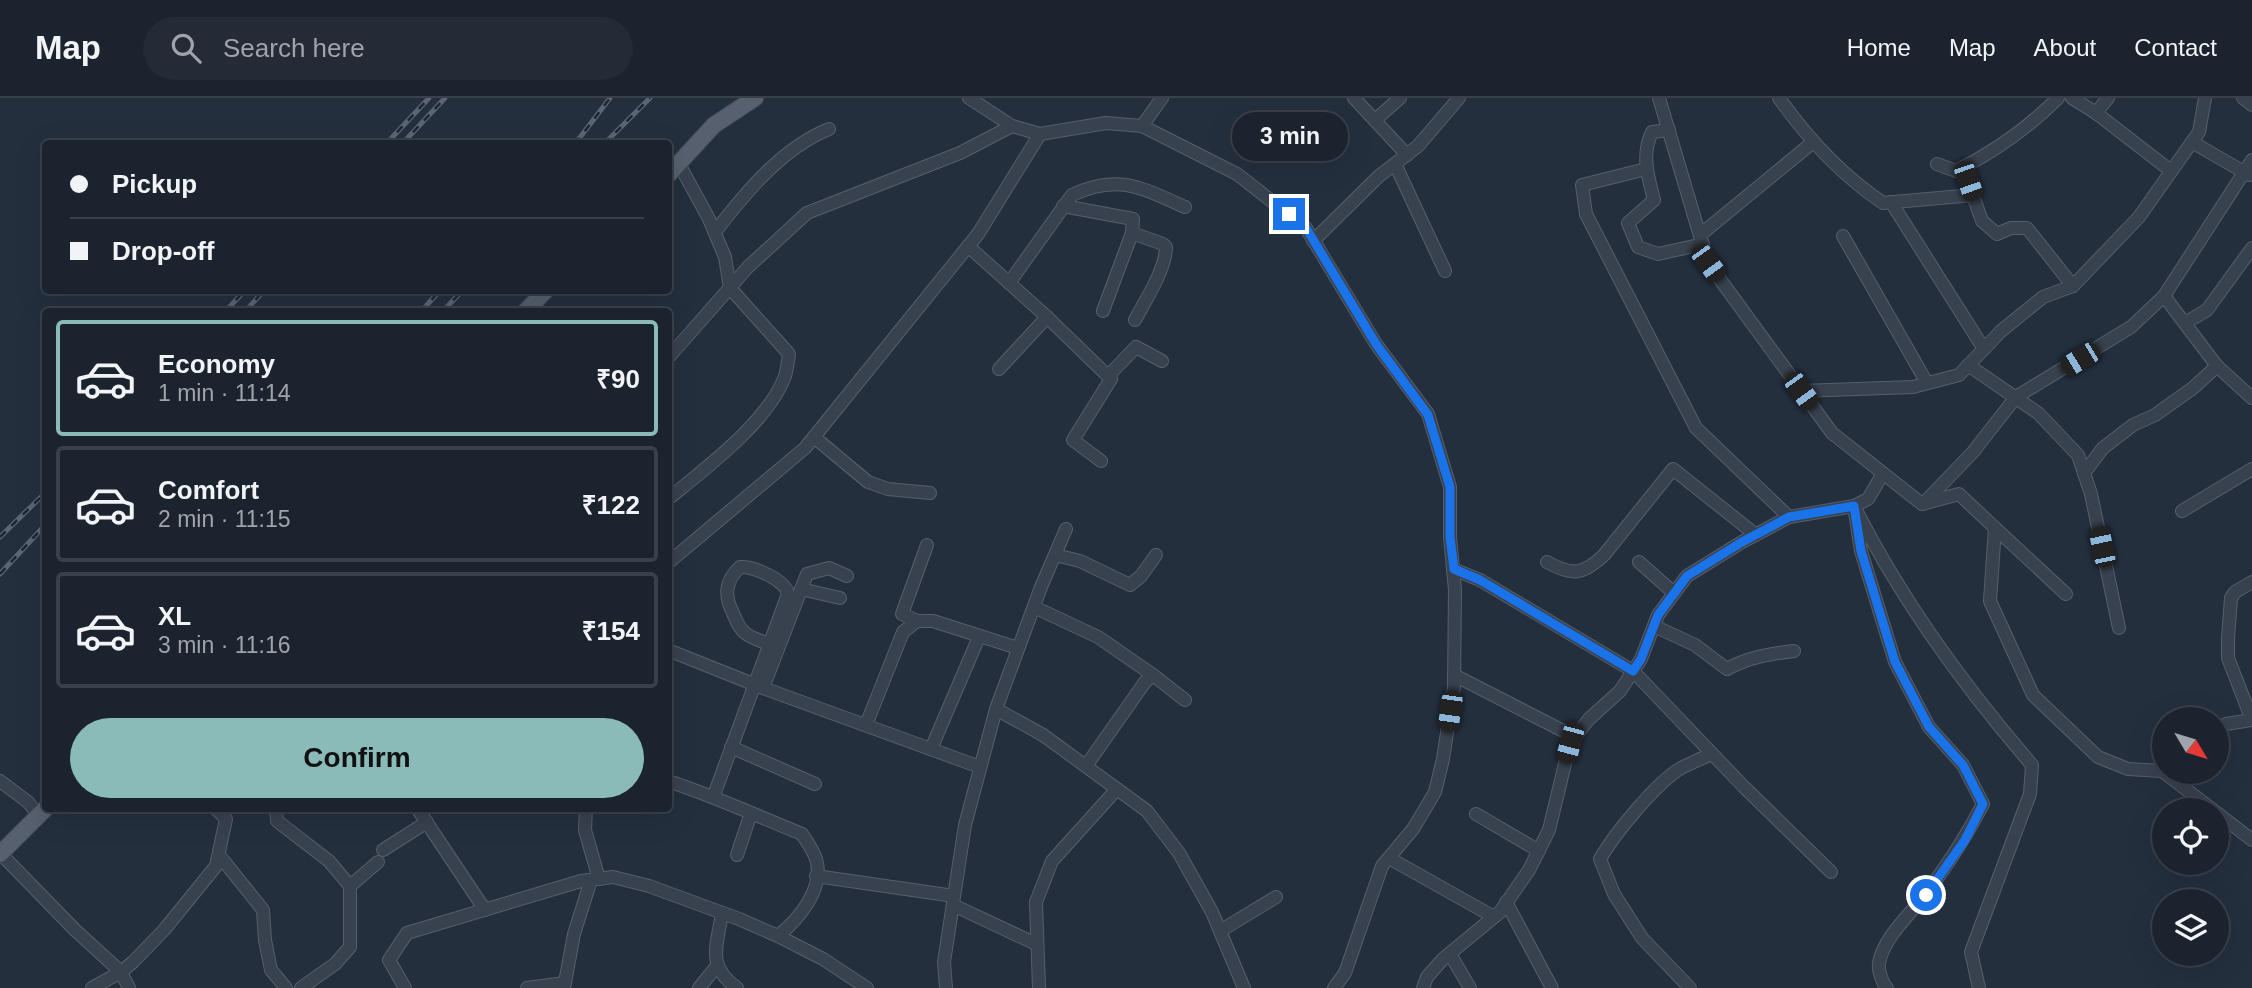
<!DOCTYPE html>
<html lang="en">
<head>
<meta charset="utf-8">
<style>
  body { margin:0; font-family:Helvetica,sans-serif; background:#242b36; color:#f1f3f6; height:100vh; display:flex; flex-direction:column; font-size:26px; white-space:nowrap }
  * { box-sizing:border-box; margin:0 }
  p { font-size:23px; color:#a0a4aa }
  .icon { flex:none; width:38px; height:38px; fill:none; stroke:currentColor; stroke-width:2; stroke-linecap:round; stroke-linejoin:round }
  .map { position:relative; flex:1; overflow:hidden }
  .panel { position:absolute; left:42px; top:210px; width:630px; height:504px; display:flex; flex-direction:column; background:#1b232e; border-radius:7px; box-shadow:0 7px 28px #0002,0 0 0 2px #39404a }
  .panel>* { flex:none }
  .hud { position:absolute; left:42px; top:42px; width:630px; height:154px; border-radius:7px; box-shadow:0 7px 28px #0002,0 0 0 2px #39404a; display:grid; align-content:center; height:154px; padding:0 28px; background:#1b232e }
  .needle { width:46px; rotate:128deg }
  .fabs { position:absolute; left:2152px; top:609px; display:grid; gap:14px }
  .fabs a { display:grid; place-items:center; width:77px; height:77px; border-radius:50%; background:#1b232e; box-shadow:0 7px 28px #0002,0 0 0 2px #39404a; font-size:35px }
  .end { position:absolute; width:32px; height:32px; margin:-16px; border:9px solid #1a73e8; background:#fff; box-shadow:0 0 0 4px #fff }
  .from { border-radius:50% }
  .bubble { position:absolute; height:49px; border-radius:24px; background:#1b232e; box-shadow:0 7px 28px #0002,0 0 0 2px #39404a; font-size:23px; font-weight:800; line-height:49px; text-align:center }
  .car { position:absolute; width:21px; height:42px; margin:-21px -10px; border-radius:9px; box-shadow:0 0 5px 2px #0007; background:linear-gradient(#222 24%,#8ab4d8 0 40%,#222 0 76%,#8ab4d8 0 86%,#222 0) }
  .hud b { display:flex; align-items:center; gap:24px; height:66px; font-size:26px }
  .hud b+b { border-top:2px solid #39404a }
  .hud i { width:18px; height:18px; background:#f1f3f6 }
  ul { padding:12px 0 0; list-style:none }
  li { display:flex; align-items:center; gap:21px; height:116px; margin:0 14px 10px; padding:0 14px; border:4px solid #39404a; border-radius:7px }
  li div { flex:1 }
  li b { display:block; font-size:26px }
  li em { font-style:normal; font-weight:800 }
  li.selected { border-color:#8bbbb9 }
  li>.icon { width:63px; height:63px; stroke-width:1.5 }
  .button { display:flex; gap:14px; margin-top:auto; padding:14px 28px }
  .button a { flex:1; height:80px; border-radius:42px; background:#8bbbb9; color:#111; font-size:28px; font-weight:800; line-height:80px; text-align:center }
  header { display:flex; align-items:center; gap:42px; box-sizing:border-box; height:98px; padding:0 35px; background:#1b232e; border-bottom:2px solid #39404a }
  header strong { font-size:33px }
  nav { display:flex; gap:38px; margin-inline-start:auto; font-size:24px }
  .search { width:490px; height:63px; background:#242b36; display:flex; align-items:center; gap:18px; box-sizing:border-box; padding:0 24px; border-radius:38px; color:#a0a4aa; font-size:26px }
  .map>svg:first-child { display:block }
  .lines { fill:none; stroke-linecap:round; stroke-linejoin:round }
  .minor-casing { stroke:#565f6c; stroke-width:14 }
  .major-casing { stroke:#414a57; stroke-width:18 }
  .minor { stroke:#38414e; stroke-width:12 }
  .major { stroke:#56606e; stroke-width:16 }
  .rail-casing { stroke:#5a6575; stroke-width:5 }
  .rail { stroke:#1d2633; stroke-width:2.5; stroke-dasharray:8; stroke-linecap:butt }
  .route { stroke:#1a73e8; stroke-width:9 }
</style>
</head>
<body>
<header>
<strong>Map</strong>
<div class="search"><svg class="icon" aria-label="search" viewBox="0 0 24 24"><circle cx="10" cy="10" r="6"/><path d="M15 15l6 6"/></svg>Search here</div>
<nav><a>Home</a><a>Map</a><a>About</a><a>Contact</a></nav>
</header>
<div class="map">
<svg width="2252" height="890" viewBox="0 0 2252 890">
  <rect width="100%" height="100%" fill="#242f3e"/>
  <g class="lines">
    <!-- minor casing -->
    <g class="minor-casing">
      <g id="minor">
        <path d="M969,0L1012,28L1040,36L1106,25L1142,28L1237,76L1306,130L1376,246L1428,316L1450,389V439L1455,492L1454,589L1443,661L1435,694L1413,731L1382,768L1345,875L1334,890"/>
        <path d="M1354,0L1407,57"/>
        <path d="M1659,0L1708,165L1832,335L1922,406L1959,396L1995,430L1990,503L2033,597L2098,659L2128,671L2162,673L2165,672"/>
        <path d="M1779,0C1808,41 1840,76 1883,105L1973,97"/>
        <path d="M2072,0L2096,15L2171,73"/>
        <path d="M2243,0L2252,7"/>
        <path d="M2096,15L2108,0"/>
        <path d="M1375,22L1400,0"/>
        <path d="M1142,28L1162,0"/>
        <path d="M1669,32L1652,34C1641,57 1648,78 1654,102L1628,125L1638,149L1658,156L1703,146"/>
        <path d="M2192,44L2249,77"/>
        <path d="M1395,66L1445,173"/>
        <path d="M1937,66L1956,73C1994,54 2028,30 2058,0"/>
        <path d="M1963,69L1982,123L1997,136L2011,130H2027L2073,188"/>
        <path d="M1646,71L1582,87L1586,116L1696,330L1789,419"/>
        <path d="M1891,104L1984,251"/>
        <path d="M1063,108L1133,121L1132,135L1103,213"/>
        <path d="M715,134C745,95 782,50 829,31"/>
        <path d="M1132,135L1163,146L1166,149C1166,171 1145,203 1135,222"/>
        <path d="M1700,137L1812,45"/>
        <path d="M1843,138L1927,285"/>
        <path d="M1313,143L1379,78L1418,48L1459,0"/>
        <path d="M968,148L1047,219L1111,281L1073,342L1101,363"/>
        <path d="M1009,185L1072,97C1118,75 1142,90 1185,109"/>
        <path d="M2164,198L2217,268L2252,300"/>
        <path d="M2185,225L2207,212L2252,150"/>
        <path d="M668,260L748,169L807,115L960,55L1012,28"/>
        <path d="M1968,267L2038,315L2078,357L2091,396L2119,530"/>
        <path d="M999,271L1047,219"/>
        <path d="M1108,278L1136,249L1162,263"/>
        <path d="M1801,293L1913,289L1959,277L2001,233L2043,199L2073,188L2139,119L2199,34L2205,0"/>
        <path d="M814,339L868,384L888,391L930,395"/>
        <path d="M2084,375L2103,350L2133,327L2155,317L2193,290L2217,268"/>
        <path d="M668,401C705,371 769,323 785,278C787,271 788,263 789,256L730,190L725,159L709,121L679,66"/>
        <path d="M1923,406L1973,354L2016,299L2131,229L2164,198L2252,62"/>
        <path d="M2182,413L2252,371"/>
        <path d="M1995,430L2066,496"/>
        <path d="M1055,457L1080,463L1130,487L1141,478L1156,457"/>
        <path d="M1547,464C1572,478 1583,477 1604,457L1673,371L1756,437"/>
        <path d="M1639,464L1674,495"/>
        <path d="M668,465L805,350L978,136L1040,36"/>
        <path d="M1453,471L1480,482L1633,573L1743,688L1831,774"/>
        <path d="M801,491L840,500"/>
        <path d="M1034,509L1098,539L1153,577"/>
        <path d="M917,523L902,516L927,447"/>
        <path d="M1654,528L1695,547L1727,571C1749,559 1769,556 1794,553"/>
        <path d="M668,552L763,590L980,669"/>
        <path d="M1454,577L1575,639"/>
        <path d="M763,590L807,476L829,470L847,478"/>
        <path d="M996,611L1043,637L1147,713L1179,755L1212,814L1244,890"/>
        <path d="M2252,622L2228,560V540L2231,500L2235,494L2252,484"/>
        <path d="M866,627L903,534L917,523H933L1018,550"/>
        <path d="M2217,632L2226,626L2252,622"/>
        <path d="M731,649L815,686"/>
        <path d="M931,651L979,539"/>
        <path d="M1086,668L1145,584L1153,577L1185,602"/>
        <path d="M2162,673L2213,712"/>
        <path d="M0,683L28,704L39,718"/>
        <path d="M714,697L788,496C786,482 753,468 740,469C725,483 724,498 733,515C736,522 738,529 744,534C750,540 761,543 769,546"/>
        <path d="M276,710L277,723L329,763L350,788V849L335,866L301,890"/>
        <path d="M417,710L485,812"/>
        <path d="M586,710L585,732L599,781"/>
        <path d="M2217,715L2252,742"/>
        <path d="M1476,716L1539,753"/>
        <path d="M383,752L427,724"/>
        <path d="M0,755L75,832L121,874L129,890"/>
        <path d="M219,757L263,812L265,842L271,872L286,890"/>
        <path d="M737,757L751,715"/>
        <path d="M1389,760L1494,819"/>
        <path d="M816,778L954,798"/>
        <path d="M350,788L378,764"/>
        <path d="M1506,804L1552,890"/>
        <path d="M953,807L1036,846"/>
        <path d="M722,815C717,848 706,868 737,890"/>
        <path d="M1220,833L1276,799"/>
        <path d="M778,838L823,861L867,890"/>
        <path d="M1450,856L1470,890"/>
        <path d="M92,890L121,874L133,864L164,832L216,768L226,721L215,710"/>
        <path d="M405,890L389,862L407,835L581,783L613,779L649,788L739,821L778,838C799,821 825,790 816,761C813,752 807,744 802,736C757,718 714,698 668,683"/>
        <path d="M527,890L565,885"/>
        <path d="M564,890L574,836L591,782"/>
        <path d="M699,890L716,869"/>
        <path d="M946,890L944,864L965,727L996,611L1041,489L1066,431"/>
        <path d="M1039,890L1036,804L1052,763L1117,691"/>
        <path d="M1423,890L1427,879L1443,861L1500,814L1529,772L1549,732L1570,645L1589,621L1620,593L1641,561L1658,517L1687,478L1742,444L1789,419L1854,408L1868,401L1882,377"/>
        <path d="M1690,890L1642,840L1614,796L1600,761C1615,735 1656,685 1681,670C1691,665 1702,660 1712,656"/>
        <path d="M1887,890C1882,885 1878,872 1879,865C1884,838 1912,815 1928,793C1949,765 1967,737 1983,706L1963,667L1929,629L1895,564L1861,453L1854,408C1901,502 1964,588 2032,667L2030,696L1971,854L1979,890"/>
      </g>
    </g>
    <!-- major casing -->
    <g class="major-casing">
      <g id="major">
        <path d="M668,77L714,27L755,0"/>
        <path d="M525,214L546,192"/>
        <path d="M0,756L46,710"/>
      </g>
    </g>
    <!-- minor -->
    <use href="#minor" class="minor"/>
    <!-- major -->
    <use href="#major" class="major"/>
    <!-- rail casing -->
    <g class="rail-casing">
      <g id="rail">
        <path d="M386,46L429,0"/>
        <path d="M402,46L445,0"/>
        <path d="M575,46L610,0"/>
        <path d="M604,46L650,0"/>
        <path d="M225,214L245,192"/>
        <path d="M245,214L264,192"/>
        <path d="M421,214L440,192"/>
        <path d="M442,214L463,192"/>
        <path d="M0,439L46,394"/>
        <path d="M0,476L46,426"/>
      </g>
    </g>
    <!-- rail -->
    <use href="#rail" class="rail"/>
  </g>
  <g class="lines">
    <!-- route -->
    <path class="route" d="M1289,116L1306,130L1376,246L1428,317L1450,389V439L1454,471L1480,482L1633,573L1641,561L1658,517L1687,478L1742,444L1789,419L1854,408L1861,453L1895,564L1929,629L1963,667L1983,706L1965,742L1926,797"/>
  </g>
</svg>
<div class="fabs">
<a><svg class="needle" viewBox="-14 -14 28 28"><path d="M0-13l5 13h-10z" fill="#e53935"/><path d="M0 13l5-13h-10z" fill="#a0a4aa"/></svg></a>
<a><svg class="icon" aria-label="locate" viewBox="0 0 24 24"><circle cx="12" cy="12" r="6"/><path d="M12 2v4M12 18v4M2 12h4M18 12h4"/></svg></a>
<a><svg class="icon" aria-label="layers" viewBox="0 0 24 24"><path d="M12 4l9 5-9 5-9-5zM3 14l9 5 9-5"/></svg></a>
</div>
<i class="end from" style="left:1926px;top:797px"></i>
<i class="end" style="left:1289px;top:116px"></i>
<div class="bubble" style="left:1232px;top:14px;width:116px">3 min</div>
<i class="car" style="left:1968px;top:83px;rotate:161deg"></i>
<i class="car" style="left:1708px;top:165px;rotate:144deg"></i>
<i class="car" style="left:2080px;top:261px;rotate:239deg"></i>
<i class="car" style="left:1801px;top:293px;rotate:144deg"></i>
<i class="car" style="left:2102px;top:449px;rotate:348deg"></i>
<i class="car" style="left:1450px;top:613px;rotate:188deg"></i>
<i class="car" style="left:1570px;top:645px;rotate:195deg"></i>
<div class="hud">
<b><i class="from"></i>Pickup</b>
<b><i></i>Drop-off</b>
</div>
<section class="panel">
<ul>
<li class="selected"><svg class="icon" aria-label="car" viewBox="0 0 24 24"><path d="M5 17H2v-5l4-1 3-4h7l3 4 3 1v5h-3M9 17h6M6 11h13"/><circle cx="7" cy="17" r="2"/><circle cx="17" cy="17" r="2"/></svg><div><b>Economy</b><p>1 min · 11:14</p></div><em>₹90</em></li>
<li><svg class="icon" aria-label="car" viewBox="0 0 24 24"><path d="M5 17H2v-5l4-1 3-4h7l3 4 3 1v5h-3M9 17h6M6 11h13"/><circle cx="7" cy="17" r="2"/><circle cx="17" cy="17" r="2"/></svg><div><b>Comfort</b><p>2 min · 11:15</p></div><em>₹122</em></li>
<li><svg class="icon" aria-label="car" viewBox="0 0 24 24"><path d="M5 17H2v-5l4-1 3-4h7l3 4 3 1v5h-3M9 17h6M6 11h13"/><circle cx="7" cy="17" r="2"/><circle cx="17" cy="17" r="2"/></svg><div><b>XL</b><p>3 min · 11:16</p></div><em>₹154</em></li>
</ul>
<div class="button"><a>Confirm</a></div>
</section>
</div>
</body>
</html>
